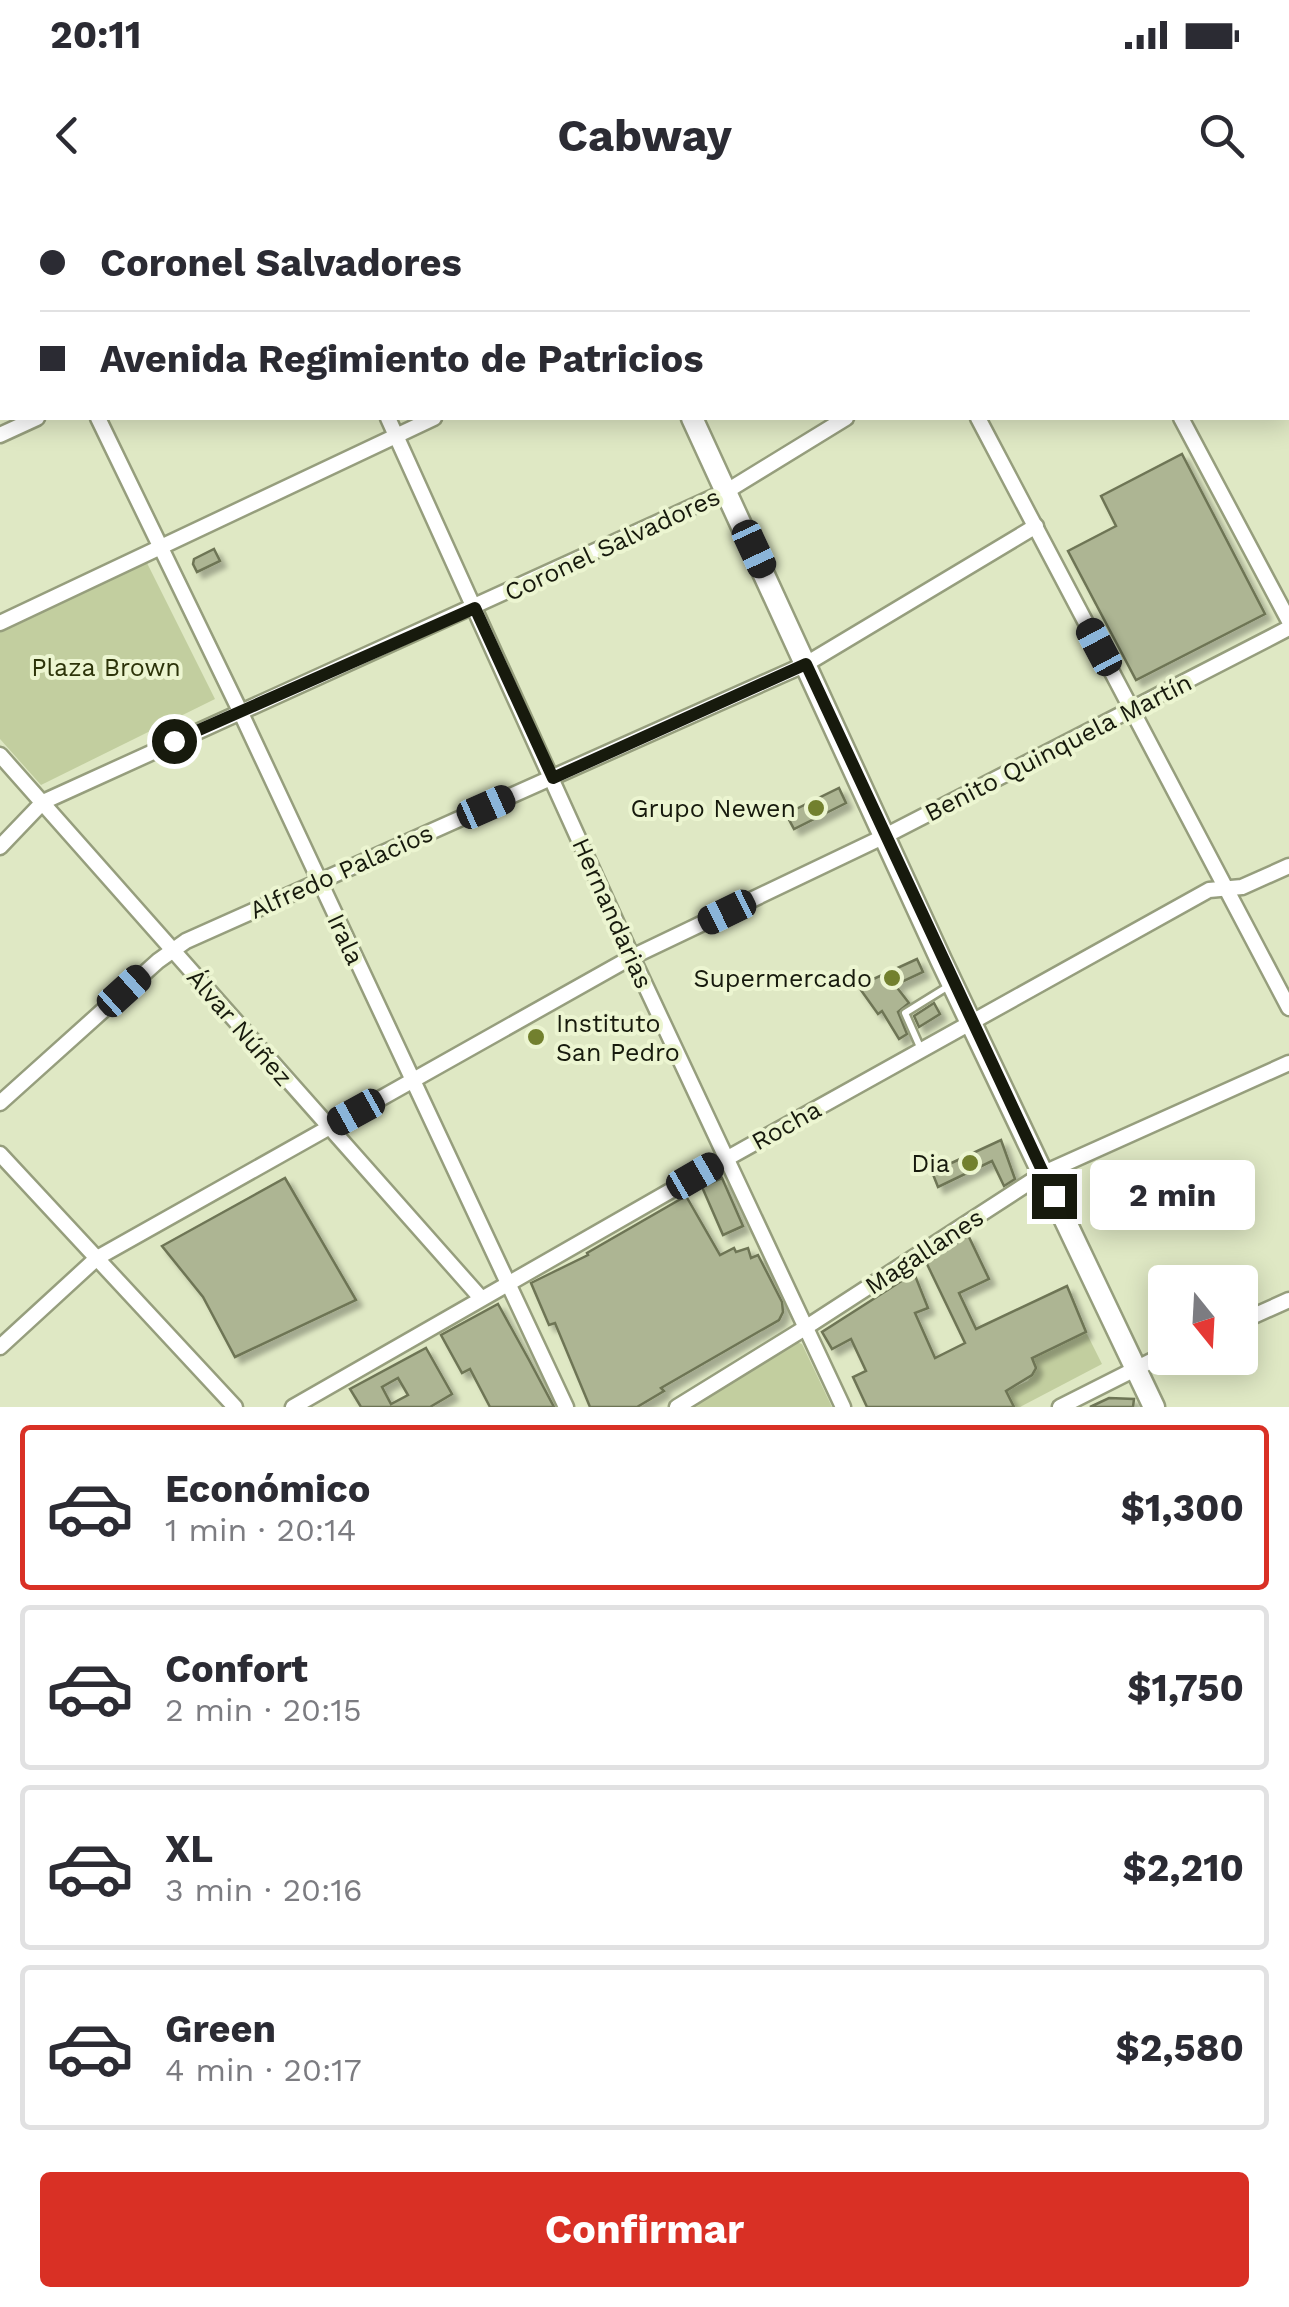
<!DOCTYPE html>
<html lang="es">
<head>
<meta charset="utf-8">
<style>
  body { margin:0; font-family:"Work Sans",sans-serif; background:#f2f2f3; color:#2b2b33; height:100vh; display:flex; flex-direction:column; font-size:38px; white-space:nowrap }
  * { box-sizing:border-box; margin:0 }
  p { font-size:32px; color:#7c7c81 }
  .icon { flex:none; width:55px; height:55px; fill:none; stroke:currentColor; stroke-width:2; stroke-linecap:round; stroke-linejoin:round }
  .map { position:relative; height:1207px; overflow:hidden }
  .details { display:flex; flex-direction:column; background:#fff; flex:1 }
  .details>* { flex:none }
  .banner { position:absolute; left:0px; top:0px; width:1290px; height:220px; box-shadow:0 5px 25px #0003; display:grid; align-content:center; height:220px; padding:0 40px; background:#fff }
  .needle { width:65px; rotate:162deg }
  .tools { position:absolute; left:1148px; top:1065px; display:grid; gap:20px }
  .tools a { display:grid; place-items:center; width:110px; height:110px; border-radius:10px; background:#fff; box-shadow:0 5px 25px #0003; font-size:50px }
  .end { position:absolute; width:45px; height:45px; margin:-22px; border:12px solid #171a0d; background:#fff; box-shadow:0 0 0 5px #fff }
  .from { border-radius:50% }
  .bubble { position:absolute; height:70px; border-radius:10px; background:#fff; box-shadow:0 5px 25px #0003; font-size:32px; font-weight:700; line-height:70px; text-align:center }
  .car { position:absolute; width:30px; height:60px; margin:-30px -15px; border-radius:12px; box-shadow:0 0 8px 2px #0007; background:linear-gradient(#222 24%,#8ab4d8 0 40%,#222 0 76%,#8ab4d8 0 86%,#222 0) }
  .banner b { display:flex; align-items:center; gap:35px; height:95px; font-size:38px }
  .banner b+b { border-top:2px solid #e1e1e2 }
  .banner i { width:25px; height:25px; background:#2b2b33 }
  ul { padding:18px 0 0; list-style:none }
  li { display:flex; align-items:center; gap:30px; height:165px; margin:0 20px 15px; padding:0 20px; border:5px solid #e1e1e2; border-radius:10px }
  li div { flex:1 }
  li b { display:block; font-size:38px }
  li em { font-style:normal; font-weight:700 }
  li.on { border-color:#d93025 }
  li>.icon { width:90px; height:90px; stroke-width:1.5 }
  .primary-button { display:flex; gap:20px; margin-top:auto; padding:20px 40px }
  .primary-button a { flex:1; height:115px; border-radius:10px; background:#d93025; color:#fff; font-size:40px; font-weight:700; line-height:115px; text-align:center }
  .status { display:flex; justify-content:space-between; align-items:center; height:70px; padding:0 50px; background:#fff; direction:ltr }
  .status svg { height:28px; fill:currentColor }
  header { display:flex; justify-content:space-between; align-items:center; height:130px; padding:0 40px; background:#fff; font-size:45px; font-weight:700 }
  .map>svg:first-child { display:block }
  .green { fill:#c2ce9f }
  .building { fill:#adb593; stroke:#6e7555; stroke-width:2.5; fill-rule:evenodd; filter:url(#shadow) }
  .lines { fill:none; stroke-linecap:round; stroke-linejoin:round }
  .lane-casing { stroke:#969e7d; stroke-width:11 }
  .street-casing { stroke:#969e7d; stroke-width:19 }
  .secondary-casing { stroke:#969e7d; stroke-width:25 }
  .lane { stroke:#fff; stroke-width:6 }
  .street { stroke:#fff; stroke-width:14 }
  .secondary { stroke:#fff; stroke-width:20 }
  .route { stroke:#171a0d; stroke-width:12 }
  .poi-dot { fill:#72802e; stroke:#ecf5d1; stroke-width:4 }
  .labels { text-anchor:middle; stroke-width:8; stroke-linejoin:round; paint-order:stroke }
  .street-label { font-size:25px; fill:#171a0d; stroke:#ecf5d1 }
  .park-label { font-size:25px; fill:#2c3309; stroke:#ecf5d1 }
  .poi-label { font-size:25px; fill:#171a0d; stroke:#ecf5d1; text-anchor:end }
</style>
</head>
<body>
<div class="status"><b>20:11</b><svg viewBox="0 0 49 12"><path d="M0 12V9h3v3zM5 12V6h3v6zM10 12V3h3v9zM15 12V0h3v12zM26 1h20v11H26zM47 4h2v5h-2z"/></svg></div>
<header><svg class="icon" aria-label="back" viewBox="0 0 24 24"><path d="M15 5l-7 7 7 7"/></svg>Cabway<svg class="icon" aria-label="search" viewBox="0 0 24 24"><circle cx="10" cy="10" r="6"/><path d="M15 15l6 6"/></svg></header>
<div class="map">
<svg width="1289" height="1207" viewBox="0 0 1289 1207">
  <defs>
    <filter id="shadow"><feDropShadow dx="6" dy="6" stdDeviation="2.5" flood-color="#0004"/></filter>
  </defs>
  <rect width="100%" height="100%" fill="#dfe8c4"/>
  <!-- green -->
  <g class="green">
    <path d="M145,359L215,499L41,585L0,539V432Z"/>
    <path d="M1086,1132L1102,1164L1020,1207H1014L1006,1191L1028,1181L1036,1168L1032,1158Z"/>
    <path d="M791,1140L802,1144L832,1207H683Z"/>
  </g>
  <!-- building -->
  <g class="building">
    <path d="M1182,254L1265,414L1136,480L1068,351L1116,326L1101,296Z"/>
    <path d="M214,349L220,361L197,372L193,364L194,359Z"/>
    <path d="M839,588L846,603L794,629L786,614Z"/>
    <path d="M917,759L923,772L895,785L909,803L898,812L907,834L899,839L882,811L878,814L858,786Z"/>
    <path d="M934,803L940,814L919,827L914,816Z"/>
    <path d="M1001,940L1015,979L1004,986L992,961L938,987L932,972Z"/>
    <path d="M285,978L356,1100L235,1157L203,1097L162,1046Z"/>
    <path d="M722,978L743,1026L723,1035L702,987Z"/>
    <path d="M686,996L720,1055L734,1048L736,1052L748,1048L751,1058L758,1055L782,1102L783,1112L779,1120L661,1188L664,1191L637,1207H590L555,1123L549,1125L531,1083L588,1055L587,1053Z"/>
    <path d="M968,1035L989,1079L959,1093L976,1129L1067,1086L1086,1132L1032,1158L1036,1168L1032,1175L1006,1191L1014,1207H867L853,1177L866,1171L851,1139L832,1149L822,1132L914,1073L928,1108L915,1113L935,1158L965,1143L926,1062Z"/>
    <path d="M498,1104L529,1160L554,1207H490L470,1169L462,1173L441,1135Z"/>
    <path d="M426,1148L452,1194L430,1207H361L350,1189ZM398,1178L408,1195L391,1204L382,1187Z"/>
    <path d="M1109,1198L1134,1199L1133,1207H1090Z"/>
  </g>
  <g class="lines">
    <!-- lane casing -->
    <g class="lane-casing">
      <path id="lane" d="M920,847L905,813L947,787"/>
    </g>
    <!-- street casing -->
    <g class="street-casing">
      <g id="street">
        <path d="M287,0L289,2"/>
        <path d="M865,0L867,2"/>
        <path d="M1067,0L1068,2"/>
        <path d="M1276,0L1277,2"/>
        <path d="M496,2L501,0"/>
        <path d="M824,2L828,0"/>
        <path d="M1195,2L1199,0"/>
        <path d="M0,5L2,11"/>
        <path d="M1288,23L1289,26"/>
        <path d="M98,218L240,511L566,1207"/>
        <path d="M388,218L632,757L843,1207"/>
        <path d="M978,218L1289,808"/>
        <path d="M1181,218L1289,421"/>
        <path d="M0,235L37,218"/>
        <path d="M0,423L434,218"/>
        <path d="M0,555L480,1097"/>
        <path d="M0,647L43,602L727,291L846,218"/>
        <path d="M0,903L158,761L186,741L806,464L1036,326"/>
        <path d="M0,954L235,1207"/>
        <path d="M1240,1122L1289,1100"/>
        <path d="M0,1147L97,1058L632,757L885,636L1289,428"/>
        <path d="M293,1207L726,959L1209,690L1242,687L1289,666"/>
        <path d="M677,1207L805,1128L1044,973L1289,863"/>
        <path d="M1060,1207L1165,1154"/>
      </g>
    </g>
    <!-- secondary casing -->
    <g class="secondary-casing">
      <g id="secondary">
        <path d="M592,0L593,2"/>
        <path d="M692,218L941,760L1154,1207"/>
      </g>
    </g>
    <!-- lane -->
    <use href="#lane" class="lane"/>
    <!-- street -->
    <use href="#street" class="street"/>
    <!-- secondary -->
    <use href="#secondary" class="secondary"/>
  </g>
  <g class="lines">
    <!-- route -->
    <path class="route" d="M174,541L475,408L553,578L806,464L1054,996"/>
  </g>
  <!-- markers -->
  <g class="poi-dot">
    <circle cx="816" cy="608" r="10"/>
    <circle cx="892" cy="778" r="10"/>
    <circle cx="536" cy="837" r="10"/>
    <circle cx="970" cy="963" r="10"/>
  </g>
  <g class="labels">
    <!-- street labels -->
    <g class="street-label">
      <text transform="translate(612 344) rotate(-25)" y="9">Coronel Salvadores</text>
      <text transform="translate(1058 547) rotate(-27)" y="9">Benito Quinquela Martín</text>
      <text transform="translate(341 671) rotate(-24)" y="9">Alfredo Palacios</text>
      <text transform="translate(613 713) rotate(66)" y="9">Hernandarias</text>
      <text transform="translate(346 739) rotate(65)" y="9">Irala</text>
      <text transform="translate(240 827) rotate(49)" y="9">Álvar Núñez</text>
      <text transform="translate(786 925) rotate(-29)" y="9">Rocha</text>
      <text transform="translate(924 1051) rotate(-33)" y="9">Magallanes</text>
    </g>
    <!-- park labels -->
    <g class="park-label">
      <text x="106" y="476">Plaza Brown</text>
    </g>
    <!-- poi labels -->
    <g class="poi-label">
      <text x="796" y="617">Grupo Newen</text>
      <text x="872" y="787">Supermercado</text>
      <text x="556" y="832" text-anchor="start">Instituto<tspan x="556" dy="29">San Pedro</tspan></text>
      <text x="950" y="972">Dia</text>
    </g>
  </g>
</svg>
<div class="tools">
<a><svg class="needle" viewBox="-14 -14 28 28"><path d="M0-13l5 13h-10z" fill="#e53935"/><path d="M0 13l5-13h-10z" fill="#7c7c81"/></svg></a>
</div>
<i class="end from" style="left:174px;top:541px"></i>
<i class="end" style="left:1054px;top:996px"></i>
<div class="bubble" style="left:1090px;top:960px;width:165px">2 min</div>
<i class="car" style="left:754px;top:349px;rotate:155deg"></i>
<i class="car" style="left:1099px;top:447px;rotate:332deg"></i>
<i class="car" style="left:486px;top:607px;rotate:66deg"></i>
<i class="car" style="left:727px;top:712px;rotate:244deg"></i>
<i class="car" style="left:124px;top:791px;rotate:48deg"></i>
<i class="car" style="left:356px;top:912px;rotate:241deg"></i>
<i class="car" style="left:695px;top:976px;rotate:60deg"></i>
<div class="banner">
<b><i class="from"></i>Coronel Salvadores</b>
<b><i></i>Avenida Regimiento de Patricios</b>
</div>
</div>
<section class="details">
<ul>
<li class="on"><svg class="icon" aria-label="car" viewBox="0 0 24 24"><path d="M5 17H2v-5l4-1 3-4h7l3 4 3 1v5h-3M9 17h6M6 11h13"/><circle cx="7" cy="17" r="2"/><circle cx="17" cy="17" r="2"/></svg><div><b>Económico</b><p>1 min · 20:14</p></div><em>$1,300</em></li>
<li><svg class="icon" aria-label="car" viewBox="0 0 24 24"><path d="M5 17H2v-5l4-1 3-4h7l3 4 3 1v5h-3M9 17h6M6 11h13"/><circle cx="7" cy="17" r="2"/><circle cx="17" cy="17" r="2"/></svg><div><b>Confort</b><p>2 min · 20:15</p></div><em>$1,750</em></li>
<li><svg class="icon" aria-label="car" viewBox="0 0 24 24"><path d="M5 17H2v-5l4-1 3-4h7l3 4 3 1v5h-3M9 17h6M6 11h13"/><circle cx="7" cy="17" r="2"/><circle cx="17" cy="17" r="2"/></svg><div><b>XL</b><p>3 min · 20:16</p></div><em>$2,210</em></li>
<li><svg class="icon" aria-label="car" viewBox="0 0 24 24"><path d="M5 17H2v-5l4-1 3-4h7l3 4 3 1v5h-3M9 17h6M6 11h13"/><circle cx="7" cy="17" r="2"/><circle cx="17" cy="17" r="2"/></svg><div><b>Green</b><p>4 min · 20:17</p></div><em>$2,580</em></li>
</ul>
<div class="primary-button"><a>Confirmar</a></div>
</section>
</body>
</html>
